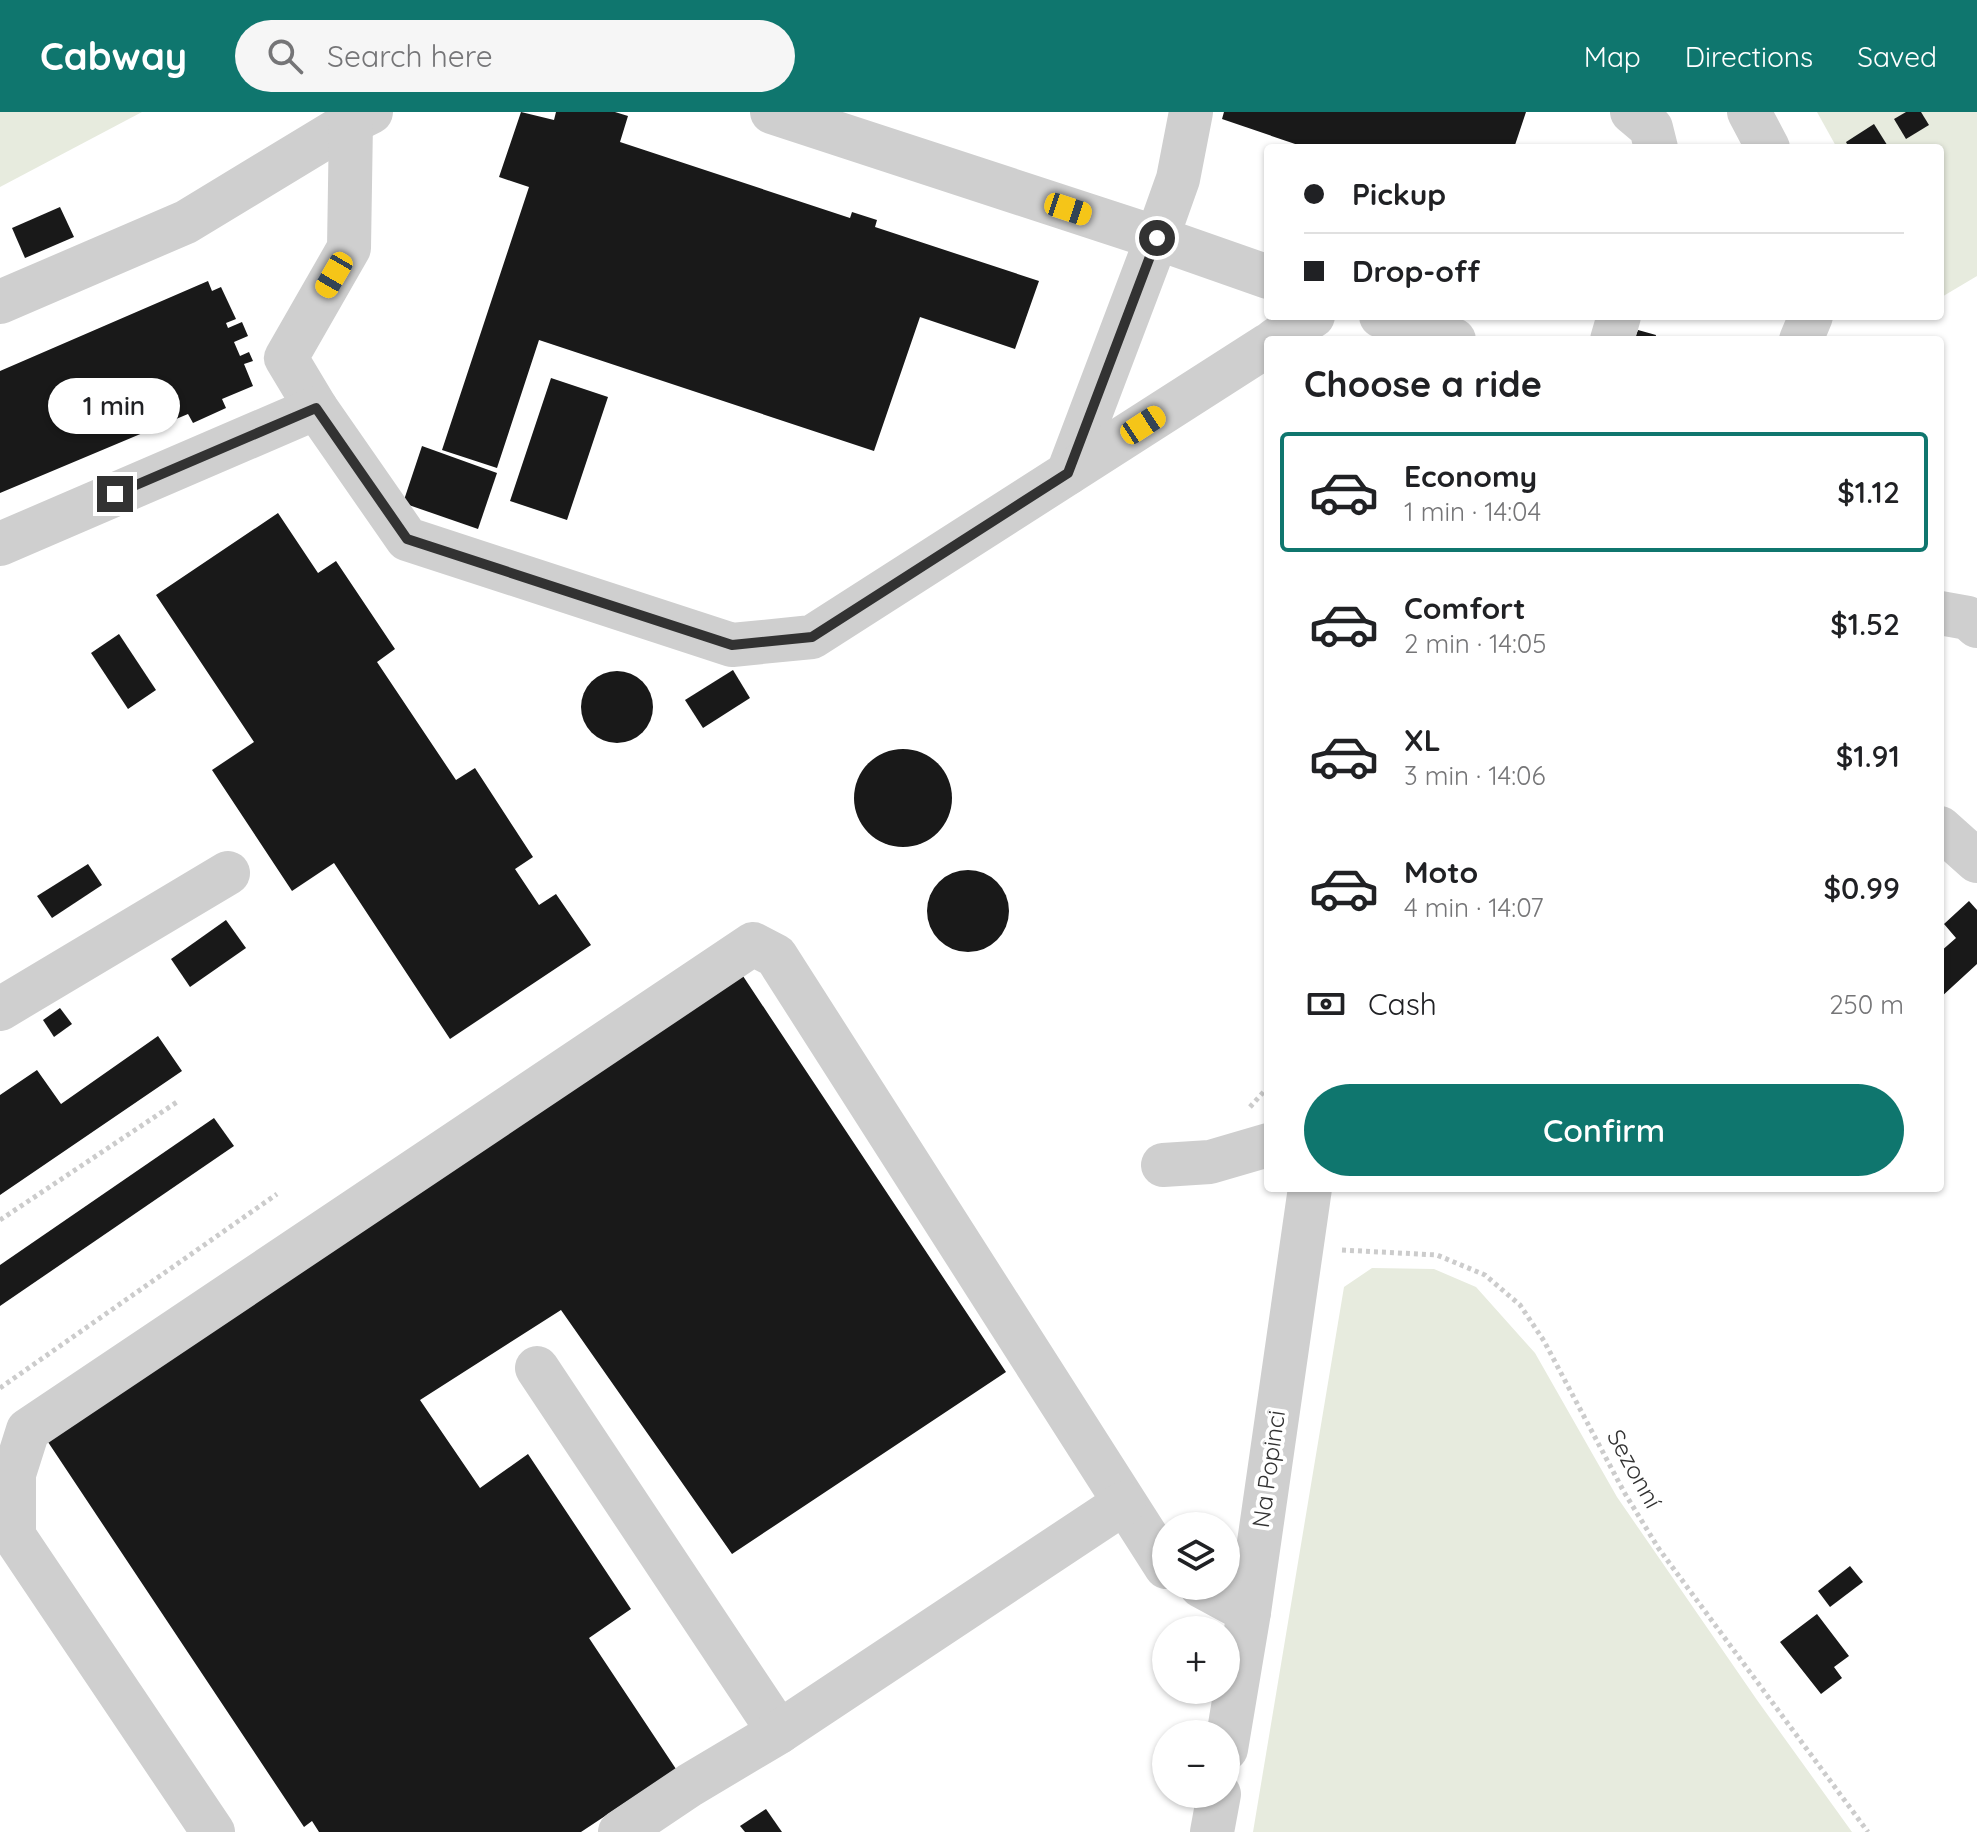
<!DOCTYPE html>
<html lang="en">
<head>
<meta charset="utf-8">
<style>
  body { margin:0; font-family:Quicksand,sans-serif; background:#f6f6f6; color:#202124; height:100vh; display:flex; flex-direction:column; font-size:30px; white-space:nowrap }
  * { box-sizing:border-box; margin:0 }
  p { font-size:26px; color:#757577 }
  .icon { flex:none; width:44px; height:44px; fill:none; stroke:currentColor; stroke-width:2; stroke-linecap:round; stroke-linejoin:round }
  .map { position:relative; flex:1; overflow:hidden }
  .panel { position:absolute; left:1264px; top:224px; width:680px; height:856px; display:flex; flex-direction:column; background:#fff; border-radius:8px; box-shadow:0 2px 6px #0004 }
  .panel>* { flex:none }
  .hud { position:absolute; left:1264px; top:32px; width:680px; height:176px; border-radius:8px; box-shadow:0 2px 6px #0004; display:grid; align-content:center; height:176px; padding:0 40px; background:#fff }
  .controls { position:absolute; left:1152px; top:1400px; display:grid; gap:16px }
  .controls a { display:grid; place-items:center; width:88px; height:88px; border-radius:50%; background:#fff; box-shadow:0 2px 6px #0004; font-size:40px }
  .end { position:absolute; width:36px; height:36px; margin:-18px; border:10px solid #323232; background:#fff; box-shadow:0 0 0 4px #fff }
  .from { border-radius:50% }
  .bubble { position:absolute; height:56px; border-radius:28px; background:#fff; box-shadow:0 2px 6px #0004; font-size:26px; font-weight:600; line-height:56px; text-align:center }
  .car { position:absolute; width:24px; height:48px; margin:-24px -12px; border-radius:10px; box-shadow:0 0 6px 2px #0007; background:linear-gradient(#f5c518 24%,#345 0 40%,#f5c518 0 76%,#345 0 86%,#f5c518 0) }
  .hud b { display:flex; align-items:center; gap:28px; height:76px; font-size:30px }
  .hud b+b { border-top:2px solid #e0e0e0 }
  .hud i { width:20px; height:20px; background:#202124 }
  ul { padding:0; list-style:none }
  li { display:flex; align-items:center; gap:24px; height:120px; margin:0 16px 12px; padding:0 24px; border:4px solid transparent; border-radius:8px }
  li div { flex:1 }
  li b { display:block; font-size:30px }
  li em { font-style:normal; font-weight:600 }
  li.current { border-color:#0f766e }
  li>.icon { width:72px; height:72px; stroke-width:1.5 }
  h2 { padding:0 40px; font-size:36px; line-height:96px }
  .pay { display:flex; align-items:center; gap:20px; height:88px; padding:0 40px; font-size:30px }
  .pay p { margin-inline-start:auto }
  .action { display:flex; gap:16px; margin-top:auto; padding:16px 40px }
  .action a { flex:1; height:92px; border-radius:48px; background:#0f766e; color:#fff; font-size:32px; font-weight:600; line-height:92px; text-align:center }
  header { display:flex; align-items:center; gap:48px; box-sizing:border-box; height:112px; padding:0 40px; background:#0f766e; color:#fff }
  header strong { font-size:38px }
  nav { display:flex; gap:44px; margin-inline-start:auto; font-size:28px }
  .search { width:560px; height:72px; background:#f6f6f6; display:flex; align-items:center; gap:20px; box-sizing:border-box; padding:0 28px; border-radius:44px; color:#757577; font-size:30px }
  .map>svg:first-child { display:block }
  .green { fill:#e7ebde }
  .building { fill:#191919 }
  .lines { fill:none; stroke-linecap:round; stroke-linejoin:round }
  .path { stroke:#ccc; stroke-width:5; stroke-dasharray:4 4; stroke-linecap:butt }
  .minor { stroke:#cfcfcf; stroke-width:44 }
  .route { stroke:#323232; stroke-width:10 }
  .labels { text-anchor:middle; stroke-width:8; stroke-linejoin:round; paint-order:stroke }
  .street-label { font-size:24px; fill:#323232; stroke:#fff }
</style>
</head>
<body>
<header>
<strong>Cabway</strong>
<div class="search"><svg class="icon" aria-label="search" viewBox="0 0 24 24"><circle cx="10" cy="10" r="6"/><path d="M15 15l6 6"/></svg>Search here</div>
<nav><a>Map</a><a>Directions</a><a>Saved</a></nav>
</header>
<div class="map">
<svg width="1977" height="1720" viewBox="0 0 1977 1720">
  <rect width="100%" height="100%" fill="#fff"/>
  <!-- green -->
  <g class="green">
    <path d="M0,0H142L0,75Z"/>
    <path d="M1817,0H1977V164L1940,186V36H1837Z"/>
    <path d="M1372,1156L1434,1157L1476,1175L1535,1241L1617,1385L1757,1588L1852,1720H1253L1344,1175Z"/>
  </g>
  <!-- building -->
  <g class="building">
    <path d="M521,0L554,8L556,0H615L628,4L620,30L850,106L852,100L877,108L875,115L1039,169L1015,237L920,205L874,339L539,228L497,356L442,338L529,75L499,65Z"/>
    <path d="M1224,0H1526L1514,36H1307L1222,7Z"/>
    <path d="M1906,0H1921L1929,13L1906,27L1894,7Z"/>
    <path d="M1874,12L1889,36H1849L1846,30Z"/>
    <path d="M60,95L74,125L25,146L12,116Z"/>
    <path d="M208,169L212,179L221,175L236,207L226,211L228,216L242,210L248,224L234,230L240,244L249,240L253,249L244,252L253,274L222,287L226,296L193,311L188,302L0,381V259Z"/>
    <path d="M1638,218L1656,223L1655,228H1634Z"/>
    <path d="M551,266L608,285L567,408L510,389Z"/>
    <path d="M422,334L497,361L478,417L403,391Z"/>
    <path d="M278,401L318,461L336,449L395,537L377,550L456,668L475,656L533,745L515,757L539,793L556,782L591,833L450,927L334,751L292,779L212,658L254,630L156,483Z"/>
    <path d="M119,522L156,578L128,597L91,541Z"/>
    <path d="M733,558L750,586L703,616L685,588Z"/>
    <circle cx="617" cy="595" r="36"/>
    <circle cx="903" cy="686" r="49"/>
    <path d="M88,752L102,773L52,806L37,784Z"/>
    <circle cx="968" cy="799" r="41"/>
    <path d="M1969,789L1977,798V852L1940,886V840L1956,826L1944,812Z"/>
    <path d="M226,808L246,836L190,875L171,847Z"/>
    <path d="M741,861L1006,1260L732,1442L561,1198L420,1288L480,1376L528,1342L631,1497L589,1526L676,1657L581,1720H319L312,1709L304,1715L44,1324Z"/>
    <path d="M60,896L72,912L54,925L43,908Z"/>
    <path d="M158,924L182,959L0,1083V983L37,958L61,992Z"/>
    <path d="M214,1006L234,1034L0,1194V1153Z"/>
    <path d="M1850,1454L1863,1470L1830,1495L1818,1479Z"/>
    <path d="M1817,1502L1849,1544L1834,1555L1842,1566L1821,1582L1780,1530Z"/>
    <path d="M766,1697L782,1720H745L740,1714Z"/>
  </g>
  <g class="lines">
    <!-- path -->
    <g class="path">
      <path d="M1250,995L1268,975"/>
      <path d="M0,1108L177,990"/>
      <path d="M1342,1138L1437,1143L1485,1163L1520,1193L1544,1229L1624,1380L1659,1437L1868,1720"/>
      <path d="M0,1276L277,1082"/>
    </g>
    <!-- minor -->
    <g class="minor">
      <path d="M772,0L1157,126L1178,67L1191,0"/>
      <path d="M1632,0L1651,16L1656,36"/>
      <path d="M1749,0L1768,36"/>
      <path d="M0,190L186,110L351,10L371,0"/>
      <path d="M1381,204L1454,228"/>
      <path d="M1275,228L1313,204"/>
      <path d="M1612,228L1619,204"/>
      <path d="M1801,228L1811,204"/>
      <path d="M316,296L286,246L349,136L351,10"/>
      <path d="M1068,361L1157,126L1268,165"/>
      <path d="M0,432L316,296L407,427L732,533L812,525L1268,233"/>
      <path d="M1940,501L1968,506L1977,514"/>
      <path d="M1940,716L1977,749"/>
      <path d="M0,897L228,761"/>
      <path d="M1163,1053L1210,1050L1268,1033"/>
      <path d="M537,1256L779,1620"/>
      <path d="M1201,1474L1249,1500"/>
      <path d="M1226,1637L1249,1500L1310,1076"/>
      <path d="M213,1720L14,1424V1362L28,1318L753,832L776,844L1166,1455"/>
      <path d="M620,1720L690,1673L779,1620L1124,1391"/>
      <path d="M1212,1720L1219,1682"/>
    </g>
  </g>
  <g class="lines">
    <!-- route -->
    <path class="route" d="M115,382L316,296L407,427L732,533L812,525L1068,361L1157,126"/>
  </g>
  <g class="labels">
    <!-- street labels -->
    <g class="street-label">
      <text transform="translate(1269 1357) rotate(-82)" y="8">Na Popinci</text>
      <text transform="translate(1634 1357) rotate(61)" y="8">Sezonní</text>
    </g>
  </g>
</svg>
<div class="controls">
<a><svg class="icon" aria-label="layers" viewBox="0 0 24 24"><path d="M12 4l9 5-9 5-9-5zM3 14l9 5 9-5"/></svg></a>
<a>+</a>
<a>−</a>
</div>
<i class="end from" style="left:1157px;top:126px"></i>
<i class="end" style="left:115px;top:382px"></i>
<div class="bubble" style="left:48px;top:266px;width:132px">1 min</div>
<i class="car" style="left:1068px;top:97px;rotate:108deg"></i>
<i class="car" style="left:334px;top:163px;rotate:210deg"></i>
<i class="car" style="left:1143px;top:313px;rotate:57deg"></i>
<div class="hud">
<b><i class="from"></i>Pickup</b>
<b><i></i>Drop-off</b>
</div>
<section class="panel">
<h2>Choose a ride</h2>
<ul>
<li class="current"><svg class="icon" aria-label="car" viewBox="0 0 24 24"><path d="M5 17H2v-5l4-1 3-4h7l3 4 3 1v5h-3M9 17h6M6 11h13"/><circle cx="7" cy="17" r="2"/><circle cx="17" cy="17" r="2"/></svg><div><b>Economy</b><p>1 min · 14:04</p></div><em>$1.12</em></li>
<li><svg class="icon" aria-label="car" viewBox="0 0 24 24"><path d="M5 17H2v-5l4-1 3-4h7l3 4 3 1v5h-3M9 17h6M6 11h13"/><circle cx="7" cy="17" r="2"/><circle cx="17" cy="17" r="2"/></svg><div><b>Comfort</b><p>2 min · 14:05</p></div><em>$1.52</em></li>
<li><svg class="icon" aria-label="car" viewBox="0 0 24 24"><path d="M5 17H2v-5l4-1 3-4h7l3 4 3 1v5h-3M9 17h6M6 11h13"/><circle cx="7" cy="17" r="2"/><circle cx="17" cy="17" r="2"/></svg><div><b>XL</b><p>3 min · 14:06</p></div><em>$1.91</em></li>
<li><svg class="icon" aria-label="car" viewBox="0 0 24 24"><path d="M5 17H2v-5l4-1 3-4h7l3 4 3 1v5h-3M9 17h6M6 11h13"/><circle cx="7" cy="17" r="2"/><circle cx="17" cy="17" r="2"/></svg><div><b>Moto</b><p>4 min · 14:07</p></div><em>$0.99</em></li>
</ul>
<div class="pay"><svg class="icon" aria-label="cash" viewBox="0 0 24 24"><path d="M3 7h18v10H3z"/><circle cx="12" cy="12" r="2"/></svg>Cash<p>250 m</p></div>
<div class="action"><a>Confirm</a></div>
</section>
</div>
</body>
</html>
